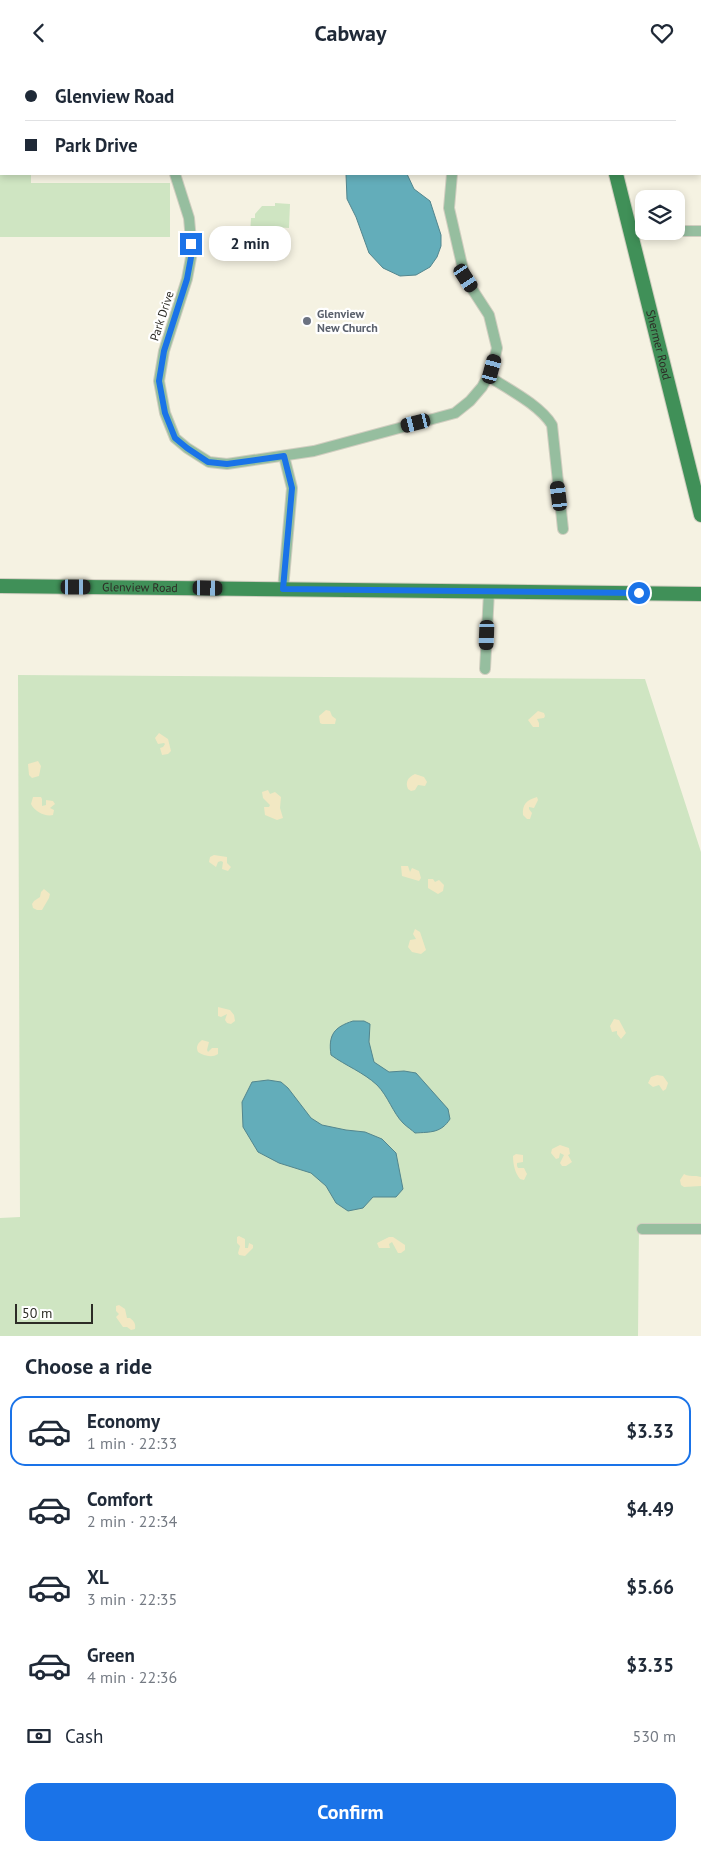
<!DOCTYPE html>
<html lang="en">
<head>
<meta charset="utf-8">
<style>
  body { margin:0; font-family:"PT Sans",sans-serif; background:#f6f6f7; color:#1f2937; height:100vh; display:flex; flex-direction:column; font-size:19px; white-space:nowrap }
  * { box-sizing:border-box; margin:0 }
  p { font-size:16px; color:#747a83 }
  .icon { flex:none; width:28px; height:28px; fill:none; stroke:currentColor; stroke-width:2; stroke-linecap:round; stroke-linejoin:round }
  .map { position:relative; height:1271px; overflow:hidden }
  .sheet { display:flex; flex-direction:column; background:#fff; flex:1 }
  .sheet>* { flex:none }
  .guide { position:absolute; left:0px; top:0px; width:701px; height:110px; box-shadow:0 2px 8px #0003; display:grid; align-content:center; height:110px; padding:0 25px; background:#fff }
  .controls { position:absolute; left:635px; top:125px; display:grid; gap:10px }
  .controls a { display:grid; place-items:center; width:50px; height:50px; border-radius:10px; background:#fff; box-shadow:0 2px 8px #0003; font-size:25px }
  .scale { position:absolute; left:15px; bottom:12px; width:78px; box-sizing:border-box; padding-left:5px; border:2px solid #2d2c26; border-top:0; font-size:14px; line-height:18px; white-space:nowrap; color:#2d2c26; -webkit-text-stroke:4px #fff; paint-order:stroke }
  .end { position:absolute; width:22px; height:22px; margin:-11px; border:6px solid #1a73e8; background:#fff; box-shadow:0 0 0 2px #fff }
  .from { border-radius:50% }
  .bubble { position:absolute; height:35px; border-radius:15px; background:#fff; box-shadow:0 2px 8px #0003; font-size:16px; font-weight:700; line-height:35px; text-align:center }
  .car { position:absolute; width:15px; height:30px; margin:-15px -8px; border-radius:6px; box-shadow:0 0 4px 1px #0007; background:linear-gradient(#222 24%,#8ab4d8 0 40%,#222 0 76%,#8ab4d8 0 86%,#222 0) }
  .guide b { display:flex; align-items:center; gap:18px; height:48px; font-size:19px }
  .guide b+b { border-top:1px solid #e0e1e3 }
  .guide i { width:12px; height:12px; background:#1f2937 }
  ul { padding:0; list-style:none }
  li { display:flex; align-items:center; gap:15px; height:70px; margin:0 10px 8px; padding:0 15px; border:2px solid transparent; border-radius:15px }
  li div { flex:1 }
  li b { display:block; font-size:19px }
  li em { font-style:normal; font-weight:700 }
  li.active { border-color:#1a73e8 }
  li>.icon { width:45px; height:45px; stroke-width:1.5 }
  h2 { padding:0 25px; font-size:22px; line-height:60px }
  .pay { display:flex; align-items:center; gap:12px; height:55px; padding:0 25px; font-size:19px }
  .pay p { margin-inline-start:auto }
  .action { display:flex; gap:10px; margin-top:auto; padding:10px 25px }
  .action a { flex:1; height:58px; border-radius:15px; background:#1a73e8; color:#fff; font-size:20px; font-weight:700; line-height:58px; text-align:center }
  header { display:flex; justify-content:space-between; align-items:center; height:65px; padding:0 25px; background:#fff; font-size:22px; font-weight:700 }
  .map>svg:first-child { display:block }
  .green { fill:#cfe5c2 }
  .sand { fill:#f2e8c3 }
  .water { fill:#63adba; stroke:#53868e }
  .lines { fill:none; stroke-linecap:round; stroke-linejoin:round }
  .minor-casing { stroke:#d1cec0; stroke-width:12 }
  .major-casing { stroke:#d1cec0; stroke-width:16 }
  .minor { stroke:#96be9f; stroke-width:10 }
  .major { stroke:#409058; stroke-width:14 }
  .route { stroke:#1a73e8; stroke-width:6 }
  .worship-dot { fill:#6b7280; stroke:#fff; stroke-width:2 }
  .labels { text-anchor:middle; stroke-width:4.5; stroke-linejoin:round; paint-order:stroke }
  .worship-label { font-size:12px; font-weight:bold; fill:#5b616d; stroke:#fff; text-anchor:start }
  .street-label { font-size:12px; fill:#2d2c26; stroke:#fff }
</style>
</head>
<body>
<header><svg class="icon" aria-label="back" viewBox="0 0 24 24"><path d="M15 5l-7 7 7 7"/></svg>Cabway<svg class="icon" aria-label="heart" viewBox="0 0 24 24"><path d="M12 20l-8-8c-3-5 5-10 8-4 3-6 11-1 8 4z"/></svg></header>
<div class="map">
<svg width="701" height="1271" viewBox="0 0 701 1271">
  <rect width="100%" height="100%" fill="#f5f2e2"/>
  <!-- green -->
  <g class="green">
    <path d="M0,0H30L1,1V109H31V118H170V172H0Z"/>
    <path d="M275,138L290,139L289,163L275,162L274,171L250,170L251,153H255V149L262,141H275Z"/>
    <path d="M18,610L645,614L701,787V1159L639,1160L638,1271H0V1153L20,1152Z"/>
  </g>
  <!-- sand -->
  <g class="sand">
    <path d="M326,645L330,646L332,651L336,654L335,659H322L320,658L319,651Z"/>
    <path d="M538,646L544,648L545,651L544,653L537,654L539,658V662H533L528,655Z"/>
    <path d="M159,668L168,674L171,686L168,689L162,690L160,683L163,682L165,679L164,678L158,679L155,673Z"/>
    <path d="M38,696L41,701L39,711L32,713L29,710L28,699Z"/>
    <path d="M415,709L424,712L427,717L425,721L418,720L415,725L411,726L408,724C405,717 408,712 415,709Z"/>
    <path d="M268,725L270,729L275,727L281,732L280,743L283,753L277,755L265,750L264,742H269L270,740L263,733L262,727Z"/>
    <path d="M33,732H41L42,734V741L46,740V735L53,736L55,739L50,743L54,745L53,750C45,752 34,746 31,739Z"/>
    <path d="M537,732L538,735L534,743L529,742V744L532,748L530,754H527L523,750C522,739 527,735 537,732Z"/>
    <path d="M214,790L227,792V798L231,802L228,806L222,804L223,797L221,796L218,797L216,802L209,797L210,792Z"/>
    <path d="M401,801H408L410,807L412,803L419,806L421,813L419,816L402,811Z"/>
    <path d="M428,814H433L435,817L439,815L444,820L443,826L438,829L428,823Z"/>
    <path d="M44,824L50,829L49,833L42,845H37L33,843L32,839L34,836L40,832L41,827Z"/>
    <path d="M415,864L420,867L426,885L421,889L412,887L408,882L410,875L416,874L413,869Z"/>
    <path d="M218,942L230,945L234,950L235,956L231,959L227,958L225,955L227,949L221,952L218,951Z"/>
    <path d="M614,954L619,955L626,968L621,974L617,969V966L612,967L610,961Z"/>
    <path d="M202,975L209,977L207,985L208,987L212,983H218V989C212,993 204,991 198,987C196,982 197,979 202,975Z"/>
    <path d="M657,1010L663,1011L668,1018L666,1024L663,1026L659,1020L653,1022L648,1018L651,1012Z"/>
    <path d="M560,1080L569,1083L570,1089L568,1090L572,1097L566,1101H562L560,1098L564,1090L560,1088L559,1093L556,1094L551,1088L552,1084Z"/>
    <path d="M516,1089L523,1090V1097L517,1098V1101L518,1103H524L527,1109L524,1115L520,1114C515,1108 513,1099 513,1091Z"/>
    <path d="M684,1109C689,1112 695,1110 701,1112V1121L684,1122L681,1120L680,1115Z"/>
    <path d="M239,1171L245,1174V1183H248L249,1178L253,1180V1183L245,1191L239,1190L238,1188L240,1181L237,1178V1172Z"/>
    <path d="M389,1172H393L405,1180V1185L401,1188H398L392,1177L389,1179L390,1183H379L377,1178Z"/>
    <path d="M119,1240L125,1244L127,1253H130C134,1256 136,1259 135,1264L131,1265L127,1262H123L116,1252L119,1249L116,1246V1241Z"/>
  </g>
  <!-- water -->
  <g class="water">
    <path d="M346,109H407L414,124L430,136L441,170V181L437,192L430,202L416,210L400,211L383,203L369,188L356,152L347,134Z"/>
    <path d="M353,956H364L370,959L369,977L374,997L389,1007L404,1006L416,1008L448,1044L450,1054C441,1068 431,1067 415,1068C412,1065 407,1062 403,1058C393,1048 388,1031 377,1020C363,1007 346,1001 331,990C328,970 334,962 353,956Z"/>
    <path d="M268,1015L281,1017L288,1023L311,1053L322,1060L346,1065L365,1067L382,1074L396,1088L403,1124L396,1132H373L363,1143L348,1146L336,1138L326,1121L311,1108L279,1098L258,1087L243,1062L242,1037L252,1017Z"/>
  </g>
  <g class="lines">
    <!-- minor casing -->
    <g class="minor-casing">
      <g id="minor">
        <path d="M322,1V0"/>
        <path d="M175,109L189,153L192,187L187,214L164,286L159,316L165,348L175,373L187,383L209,397L227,399L314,386L455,348L470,336L482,322L492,304L497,283L489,250L465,213L449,143L452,109"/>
        <path d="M676,166H701"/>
        <path d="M631,167L656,166"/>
        <path d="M488,311C508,324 540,340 552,360L563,464"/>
        <path d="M283,524L292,423L284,391"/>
        <path d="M485,604L489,527"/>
        <path d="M642,1164H701"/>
      </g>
    </g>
    <!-- major casing -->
    <g class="major-casing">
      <g id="major">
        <path d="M589,0L590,1"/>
        <path id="s1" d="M616,109L701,450"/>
        <path id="s2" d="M0,521L701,529"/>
      </g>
    </g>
    <!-- minor -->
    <use href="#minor" class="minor"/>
    <!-- major -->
    <use href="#major" class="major"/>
  </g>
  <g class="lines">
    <!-- route -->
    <path class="route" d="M191,179L192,187L187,214L164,286L159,316L165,348L175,373L187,383L208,397L227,399L284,391L292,423L283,524L639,528"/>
  </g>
  <!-- markers -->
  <circle class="worship-dot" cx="307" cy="256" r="5"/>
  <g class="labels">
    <!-- worship labels -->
    <g class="worship-label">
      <text x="317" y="253">Glenview<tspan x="317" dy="14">New Church</tspan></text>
    </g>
    <!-- street labels -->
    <g class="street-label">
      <text transform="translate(162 251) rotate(-72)" y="4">Park Drive</text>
      <text dy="4" stroke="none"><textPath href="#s1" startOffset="176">Shermer Road</textPath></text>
      <text dy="4" stroke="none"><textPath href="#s2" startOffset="140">Glenview Road</textPath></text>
    </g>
  </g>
</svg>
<div class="controls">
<a><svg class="icon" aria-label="layers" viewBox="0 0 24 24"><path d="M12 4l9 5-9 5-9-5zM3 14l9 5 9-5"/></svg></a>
</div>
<div class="scale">50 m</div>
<i class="end from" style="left:639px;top:528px"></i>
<i class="end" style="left:191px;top:179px"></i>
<div class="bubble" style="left:209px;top:161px;width:82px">2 min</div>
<i class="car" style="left:466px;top:213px;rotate:147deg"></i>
<i class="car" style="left:492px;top:304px;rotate:15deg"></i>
<i class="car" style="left:416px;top:358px;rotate:256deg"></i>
<i class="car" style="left:559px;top:431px;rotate:353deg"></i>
<i class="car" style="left:76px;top:522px;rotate:90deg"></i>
<i class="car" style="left:208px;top:523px;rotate:91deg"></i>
<i class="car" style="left:487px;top:570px;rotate:182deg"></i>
<div class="guide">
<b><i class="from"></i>Glenview Road</b>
<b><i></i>Park Drive</b>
</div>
</div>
<section class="sheet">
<h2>Choose a ride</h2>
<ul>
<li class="active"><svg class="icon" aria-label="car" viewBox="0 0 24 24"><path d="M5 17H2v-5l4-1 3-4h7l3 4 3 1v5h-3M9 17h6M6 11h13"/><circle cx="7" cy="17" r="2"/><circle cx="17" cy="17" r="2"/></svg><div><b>Economy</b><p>1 min · 22:33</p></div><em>$3.33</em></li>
<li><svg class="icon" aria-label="car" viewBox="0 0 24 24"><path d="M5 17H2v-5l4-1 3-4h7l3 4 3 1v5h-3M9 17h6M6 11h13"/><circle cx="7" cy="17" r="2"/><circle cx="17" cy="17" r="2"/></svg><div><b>Comfort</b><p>2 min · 22:34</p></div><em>$4.49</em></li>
<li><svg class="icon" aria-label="car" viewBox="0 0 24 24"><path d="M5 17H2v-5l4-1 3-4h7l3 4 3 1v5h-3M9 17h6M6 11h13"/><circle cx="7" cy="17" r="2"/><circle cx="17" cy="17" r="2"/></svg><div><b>XL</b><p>3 min · 22:35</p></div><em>$5.66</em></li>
<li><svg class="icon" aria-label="car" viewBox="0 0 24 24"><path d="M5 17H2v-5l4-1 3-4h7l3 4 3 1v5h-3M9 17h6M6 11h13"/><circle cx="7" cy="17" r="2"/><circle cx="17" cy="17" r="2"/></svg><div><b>Green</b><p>4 min · 22:36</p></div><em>$3.35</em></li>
</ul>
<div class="pay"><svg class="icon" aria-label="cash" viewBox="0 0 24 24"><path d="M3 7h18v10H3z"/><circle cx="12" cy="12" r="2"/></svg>Cash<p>530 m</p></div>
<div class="action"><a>Confirm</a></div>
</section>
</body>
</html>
